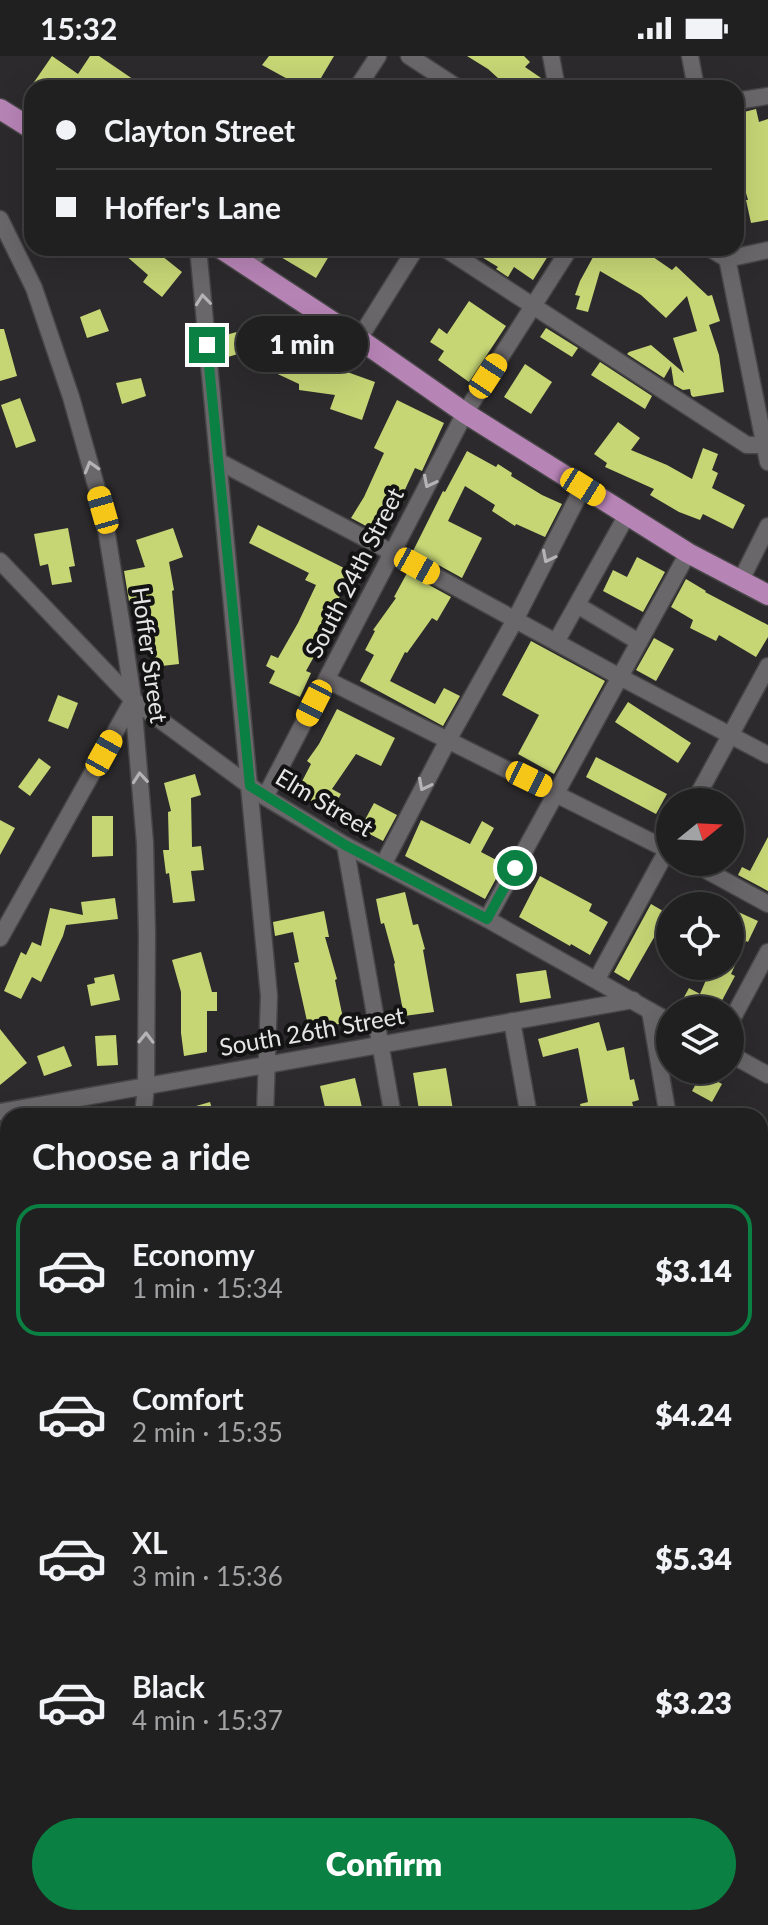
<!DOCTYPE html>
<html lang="en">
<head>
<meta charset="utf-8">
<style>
  body { margin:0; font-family:Lato,sans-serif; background:#2d2d2e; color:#f1f3f6; height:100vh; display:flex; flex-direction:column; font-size:30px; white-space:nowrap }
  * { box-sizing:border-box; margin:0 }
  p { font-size:26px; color:#a2a3a5 }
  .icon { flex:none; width:44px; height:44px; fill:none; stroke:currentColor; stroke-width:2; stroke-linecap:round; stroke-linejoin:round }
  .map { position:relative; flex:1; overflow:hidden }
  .details { position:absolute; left:0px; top:1052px; width:768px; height:818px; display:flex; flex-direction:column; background:#212021; border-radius:24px 24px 0 0; box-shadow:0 8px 32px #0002,0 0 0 2px #3e3e3f }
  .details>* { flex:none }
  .top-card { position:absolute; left:24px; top:24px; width:720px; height:176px; border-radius:24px; box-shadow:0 8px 32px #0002,0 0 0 2px #3e3e3f; display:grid; align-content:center; height:176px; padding:0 32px; background:#212021 }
  .needle { width:52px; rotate:72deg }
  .tools { position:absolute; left:656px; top:732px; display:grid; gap:16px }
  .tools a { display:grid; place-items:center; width:88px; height:88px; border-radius:50%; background:#212021; box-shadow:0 8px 32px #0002,0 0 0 2px #3e3e3f; font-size:40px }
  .end { position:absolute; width:36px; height:36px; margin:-18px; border:10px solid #0b8043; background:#fff; box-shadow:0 0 0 4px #fff }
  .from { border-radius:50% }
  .bubble { position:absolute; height:56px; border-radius:28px; background:#212021; box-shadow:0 8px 32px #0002,0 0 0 2px #3e3e3f; font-size:26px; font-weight:800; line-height:56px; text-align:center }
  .car { position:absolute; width:24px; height:48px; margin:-24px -12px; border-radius:10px; box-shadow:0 0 6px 2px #0007; background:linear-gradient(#f5c518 24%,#345 0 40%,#f5c518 0 76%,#345 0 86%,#f5c518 0) }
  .top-card b { display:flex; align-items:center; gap:28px; height:76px; font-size:30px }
  .top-card b+b { border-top:2px solid #3e3e3f }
  .top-card i { width:20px; height:20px; background:#f1f3f6 }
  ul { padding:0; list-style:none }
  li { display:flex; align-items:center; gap:24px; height:132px; margin:0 16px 12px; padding:0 16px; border:4px solid transparent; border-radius:24px }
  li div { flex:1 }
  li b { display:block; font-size:30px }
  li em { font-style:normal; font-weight:800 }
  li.on { border-color:#0b8043 }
  li>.icon { width:72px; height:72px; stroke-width:1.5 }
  h2 { padding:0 32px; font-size:36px; line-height:96px }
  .action { display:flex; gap:16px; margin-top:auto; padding:16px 32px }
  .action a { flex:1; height:92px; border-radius:48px; background:#0b8043; color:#fff; font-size:32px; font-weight:800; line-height:92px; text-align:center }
  .status { display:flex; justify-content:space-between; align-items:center; height:56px; padding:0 40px; background:#212021; direction:ltr }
  .status svg { height:22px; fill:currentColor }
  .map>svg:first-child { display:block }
  .building { fill:#c6d675 }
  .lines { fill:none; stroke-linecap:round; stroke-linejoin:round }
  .minor-casing { stroke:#474647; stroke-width:19 }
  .major-casing { stroke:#474647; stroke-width:23 }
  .minor { stroke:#6a676a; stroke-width:16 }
  .major { stroke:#b784b6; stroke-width:20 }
  .oneway { stroke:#b5b3b5 }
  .route { stroke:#0b8043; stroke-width:10 }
  .labels { text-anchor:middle; stroke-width:8; stroke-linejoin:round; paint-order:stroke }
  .street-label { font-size:24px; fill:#e7e6e7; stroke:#141314 }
</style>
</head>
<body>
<div class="status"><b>15:32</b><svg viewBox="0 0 49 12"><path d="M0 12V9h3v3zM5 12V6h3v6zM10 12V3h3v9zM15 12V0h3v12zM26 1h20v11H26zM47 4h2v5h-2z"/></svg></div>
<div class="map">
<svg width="768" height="1869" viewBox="0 0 768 1869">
  <rect width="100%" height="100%" fill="#2c2a2c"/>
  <!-- building -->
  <g class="building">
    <path d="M52,0L78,18L90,0H99L146,32H65L56,26L52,32H30Z"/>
    <path d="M269,0H334L315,32H304L262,9Z"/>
    <path d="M467,0H524L530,6L525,11L544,24L546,32H509L488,13Z"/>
    <path d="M756,53L759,66L768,63V164L751,167L746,144H748L736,102V58Z"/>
    <path d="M117,192H152L182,216L162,241L143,226L148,219Z"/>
    <path d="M284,192H315L329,200L316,222L279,200Z"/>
    <path d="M467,192H553L533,224L514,211L508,221L496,213L498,211Z"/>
    <path d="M598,192H640L672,214L676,210L708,240L712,239L720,265L709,269L719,299L724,336L693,341L691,339L690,333L683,334L674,329L671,310L664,322L627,298L629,296L651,289L684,317L673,282L697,275L687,240L666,262L641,239L600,215L588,256L576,253L580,240L575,239L580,225Z"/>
    <path d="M469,245L506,270L469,326L438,304L444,295L430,286L439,272L447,278Z"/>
    <path d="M100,253L109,275L87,282L80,261Z"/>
    <path d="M255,271L261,291L228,301L222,280Z"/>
    <path d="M285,272L309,282L301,300L325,303V308L375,326L362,364L330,353L335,339L299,334V328L267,313Z"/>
    <path d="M546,272L578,292L572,301L540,281Z"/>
    <path d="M0,273H4L17,320L0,325Z"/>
    <path d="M600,306L652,340L645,353L591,319Z"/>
    <path d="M525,308L552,326L531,358L504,341Z"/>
    <path d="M141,322L146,340L122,348L116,327Z"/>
    <path d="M20,342L36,385L16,392L1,349Z"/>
    <path d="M397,344L444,367L422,415L415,412L396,453L395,452L381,478L351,462L364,441L384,397L374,392Z"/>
    <path d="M618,366L640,382L631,394L667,409L692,423L703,392L718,398L712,414L718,417L712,432L745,449L733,473L703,458L700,464L679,456L650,439L654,433L605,411L607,407L594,398Z"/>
    <path d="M467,395L496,411L498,408L512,417L511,420L542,439L562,448L545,481L516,468L515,470L492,455L495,449L465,430L448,465L482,482L462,522L413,495L443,435L445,436Z"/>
    <path d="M258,469L352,516L334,552L341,555L331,576L328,575L306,615L311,617L300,641L269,627L275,615L266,610L271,599L278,602L298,567L316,529L305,524L309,517L249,487Z"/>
    <path d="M68,472L75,510L69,511L72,526L52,529L48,508L40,510L34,478Z"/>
    <path d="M173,472L183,501L169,506L174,534L172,535L179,608L153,611L146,542L129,545L124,515L145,511L136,484Z"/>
    <path d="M637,501L665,516L643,556L603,535L613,514L627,521Z"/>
    <path d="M407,517L451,541L437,565L432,562L407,597L405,596L390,625L435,648L444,632L460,640L443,670L360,625L374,599L365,594L375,575L373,574L396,542L394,541Z"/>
    <path d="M686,523L706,535L705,536L768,569V581L756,601L719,579L716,585L690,572L693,564L671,551Z"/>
    <path d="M654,582L674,593L656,625L636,614Z"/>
    <path d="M531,585L605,625L554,718L518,698L539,659L502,639Z"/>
    <path d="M58,639L78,647L68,673L48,665Z"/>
    <path d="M628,646L691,687L678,707L615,666Z"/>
    <path d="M337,653L395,682L381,710L356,698L332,733L341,738L331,756L296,737L311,708L307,705L319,688Z"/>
    <path d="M596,701L667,738L656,758L586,721Z"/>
    <path d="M39,702L51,711L30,740L18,731Z"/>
    <path d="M195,718L201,739L191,742L192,791L201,790L204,814L191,815L195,845L173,847L169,817L166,818L163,794H169L168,756L171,755L164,727Z"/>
    <path d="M374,747L397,759L383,785L360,773Z"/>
    <path d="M92,760H113V800L92,801Z"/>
    <path d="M0,764L15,772L0,799Z"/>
    <path d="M421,764L470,788L482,765L494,772L481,796L504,808L485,843L405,800Z"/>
    <path d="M768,781V835L738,819L742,811L750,815Z"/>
    <path d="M540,820L592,848L589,855L608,866L590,899L571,888L570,890L519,861Z"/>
    <path d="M405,836L413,869L418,868L425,893L423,894L434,956L404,960L394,908L395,907L384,867L381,868L376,843Z"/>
    <path d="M115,842L118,863L66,869L63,880L41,926L32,921L21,943L4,935L21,896L26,899L32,886L41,890L50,852L83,859L81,846Z"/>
    <path d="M651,848L670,859V877L660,871L629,925L614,916Z"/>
    <path d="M734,854L758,865L748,886L746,885L731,918L735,920L717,954H677L689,932L700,938L712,910H730V862Z"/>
    <path d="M324,855L329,881H325L337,923L335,924L344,967L309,974L294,907L299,906L293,876L275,880L273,866Z"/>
    <path d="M201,896L212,936H217V955H207V996L184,1000L181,977V936L172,904Z"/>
    <path d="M546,914L551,942L520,947L516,918Z"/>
    <path d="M114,918L120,944L91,950L87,929L95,927L94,922Z"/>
    <path d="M599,966L607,995L624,991L630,1024L634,1023L639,1044L632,1046L636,1060H583L580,1048L588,1046L578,992L543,1001L538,983Z"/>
    <path d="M0,973L27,1007L0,1029Z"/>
    <path d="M116,979L118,1009L97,1010L95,980Z"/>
    <path d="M64,990L72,1010L44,1020L37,1000Z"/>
    <path d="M446,1012L454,1060H420L413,1017Z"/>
    <path d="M702,1017L722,1028L712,1046L692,1035Z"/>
    <path d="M355,1022L364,1060H327L320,1030Z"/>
    <path d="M210,1046L214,1060H175V1056Z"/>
  </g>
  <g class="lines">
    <!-- minor casing -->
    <g class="minor-casing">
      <g id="minor">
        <path d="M409,0L458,32"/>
        <path d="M551,0L557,32"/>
        <path d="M690,0L696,32"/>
        <path d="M357,32L378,0"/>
        <path d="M736,45L768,40"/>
        <path d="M0,163L34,232L71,341L103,454L125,589L133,644L145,787L147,879L146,1030L143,1060"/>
        <path d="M198,192L269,940L265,1060"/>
        <path d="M444,192L747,389H768"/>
        <path d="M709,192L727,203L768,194"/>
        <path d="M725,192L768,406"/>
        <path d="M249,211L260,192"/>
        <path d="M359,283L416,192"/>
        <path d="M218,405L393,497L620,621L768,699"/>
        <path d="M0,505L133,644L265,741L345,789L487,863L670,966"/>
        <path d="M741,524L768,470"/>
        <path d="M577,549L639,586"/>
        <path d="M556,586L627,459"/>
        <path d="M327,624L670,795"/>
        <path d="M265,741L465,357L570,192"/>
        <path d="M694,746L768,610"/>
        <path d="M345,789L393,1060"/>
        <path d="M691,806L768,848"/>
        <path d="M383,809L448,684L515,564L583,431"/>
        <path d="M487,863L688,497"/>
        <path d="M0,882L133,644"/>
        <path d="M597,923L670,789"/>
        <path d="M650,955L668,1060"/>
        <path d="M512,965L529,1060"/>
        <path d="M730,967L768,896"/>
        <path d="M730,998L768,1019"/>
        <path d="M0,1056L633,944"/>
        <path d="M760,1082L768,1081"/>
        <path d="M0,1189L8,1106"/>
        <path d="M760,1245L768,1244"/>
        <path d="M0,1382L8,1380"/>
        <path d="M760,1583L768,1629"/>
        <path d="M0,1624L8,1635"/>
        <path d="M0,1783L8,1779"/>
        <path d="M412,1862L413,1869"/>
        <path d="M535,1862L537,1869"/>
        <path d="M673,1862L674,1869"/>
        <path d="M87,1869V1862"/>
        <path d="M229,1869L230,1862"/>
      </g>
    </g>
    <!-- major casing -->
    <g class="major-casing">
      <g id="major">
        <path d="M0,53L32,73"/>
        <path d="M220,192L359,283L465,357L688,497L768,539"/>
      </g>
    </g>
    <!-- minor -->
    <use href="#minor" class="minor"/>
    <!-- major -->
    <use href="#major" class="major"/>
  </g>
  <!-- one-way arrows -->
  <defs><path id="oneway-chevron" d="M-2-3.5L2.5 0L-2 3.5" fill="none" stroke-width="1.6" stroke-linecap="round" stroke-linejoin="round" transform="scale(2)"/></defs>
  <g class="oneway">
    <use href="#oneway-chevron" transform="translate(203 244) rotate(-96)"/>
    <use href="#oneway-chevron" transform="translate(91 411) rotate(-106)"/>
    <use href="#oneway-chevron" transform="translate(429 426) rotate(117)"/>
    <use href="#oneway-chevron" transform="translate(548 501) rotate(117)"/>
    <use href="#oneway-chevron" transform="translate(140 722) rotate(-95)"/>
    <use href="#oneway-chevron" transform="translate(424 729) rotate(117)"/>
    <use href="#oneway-chevron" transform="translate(146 982) rotate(-89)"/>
  </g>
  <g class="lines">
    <!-- route -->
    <path class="route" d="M207,289L250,730L345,789L487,863L515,812"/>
  </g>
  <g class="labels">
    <!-- street labels -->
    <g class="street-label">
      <text transform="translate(355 517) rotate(-63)" y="8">South 24th Street</text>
      <text transform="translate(149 599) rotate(82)" y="8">Hoffer Street</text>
      <text transform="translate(324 747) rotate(31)" y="8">Elm Street</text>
      <text transform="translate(312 976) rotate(-10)" y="8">South 26th Street</text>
    </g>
  </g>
</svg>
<div class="tools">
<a><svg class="needle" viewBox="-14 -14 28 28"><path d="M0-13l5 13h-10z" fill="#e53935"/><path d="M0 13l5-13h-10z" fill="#a2a3a5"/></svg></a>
<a><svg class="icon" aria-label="locate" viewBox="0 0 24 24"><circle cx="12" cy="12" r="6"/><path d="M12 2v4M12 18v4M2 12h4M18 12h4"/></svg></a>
<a><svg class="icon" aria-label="layers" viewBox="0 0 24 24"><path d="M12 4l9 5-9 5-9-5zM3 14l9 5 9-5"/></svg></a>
</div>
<i class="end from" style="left:515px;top:812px"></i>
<i class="end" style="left:207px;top:289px"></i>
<div class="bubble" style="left:236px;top:260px;width:132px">1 min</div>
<i class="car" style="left:488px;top:320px;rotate:33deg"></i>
<i class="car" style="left:583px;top:431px;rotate:122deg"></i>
<i class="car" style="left:103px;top:454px;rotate:344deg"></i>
<i class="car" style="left:417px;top:510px;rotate:119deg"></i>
<i class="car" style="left:314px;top:647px;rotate:207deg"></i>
<i class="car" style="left:104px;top:697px;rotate:29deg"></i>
<i class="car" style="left:529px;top:723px;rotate:116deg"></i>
<div class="top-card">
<b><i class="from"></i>Clayton Street</b>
<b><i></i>Hoffer's Lane</b>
</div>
<section class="details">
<h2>Choose a ride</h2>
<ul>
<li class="on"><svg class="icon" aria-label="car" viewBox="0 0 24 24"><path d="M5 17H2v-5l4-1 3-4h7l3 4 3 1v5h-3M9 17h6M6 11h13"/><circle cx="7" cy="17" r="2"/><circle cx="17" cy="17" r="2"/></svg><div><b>Economy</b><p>1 min · 15:34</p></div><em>$3.14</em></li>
<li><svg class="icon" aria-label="car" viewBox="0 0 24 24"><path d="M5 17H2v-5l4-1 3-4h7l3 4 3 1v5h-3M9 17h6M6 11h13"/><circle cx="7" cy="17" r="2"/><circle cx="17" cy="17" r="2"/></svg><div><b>Comfort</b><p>2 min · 15:35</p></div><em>$4.24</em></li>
<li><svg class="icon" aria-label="car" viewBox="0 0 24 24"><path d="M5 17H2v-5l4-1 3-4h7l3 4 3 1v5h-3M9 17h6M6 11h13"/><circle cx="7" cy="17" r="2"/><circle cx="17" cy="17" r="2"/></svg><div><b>XL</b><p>3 min · 15:36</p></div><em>$5.34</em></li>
<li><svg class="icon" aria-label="car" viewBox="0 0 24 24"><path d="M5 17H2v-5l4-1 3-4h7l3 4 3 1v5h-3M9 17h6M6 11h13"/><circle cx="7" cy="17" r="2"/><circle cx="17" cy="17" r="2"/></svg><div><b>Black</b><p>4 min · 15:37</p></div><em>$3.23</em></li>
</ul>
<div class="action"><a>Confirm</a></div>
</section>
</div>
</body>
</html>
